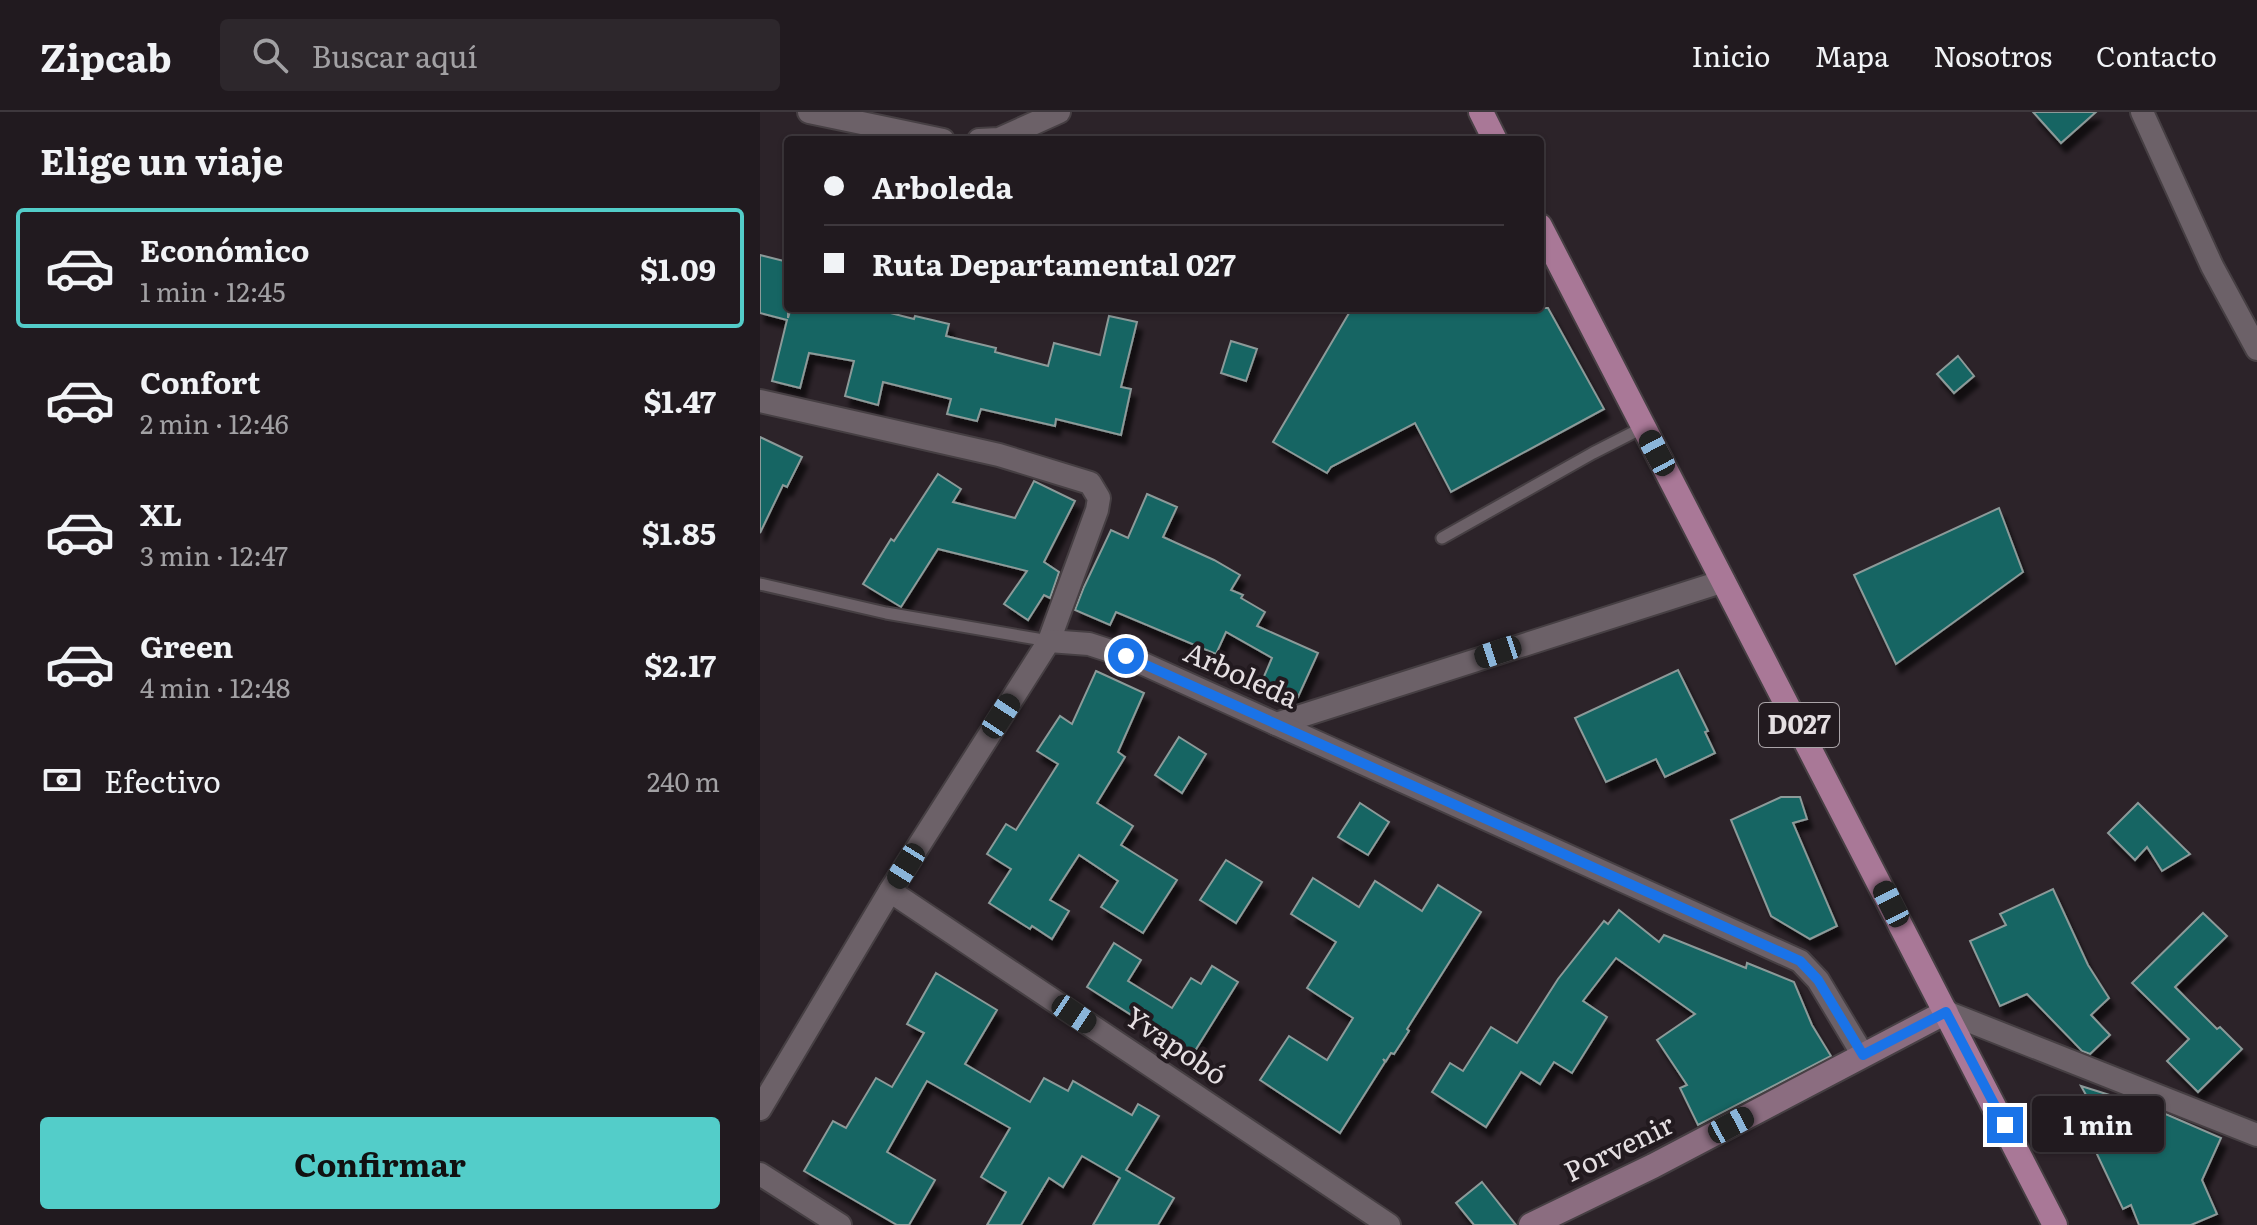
<!DOCTYPE html>
<html lang="es">
<head>
<meta charset="utf-8">
<style>
  body { margin:0; font-family:Literata,serif; background:#2d272c; color:#f1f3f6; height:100vh; display:flex; flex-direction:column; font-size:30px; white-space:nowrap }
  * { box-sizing:border-box; margin:0 }
  p { font-size:26px; color:#a2a1a4 }
  .icon { flex:none; width:44px; height:44px; fill:none; stroke:currentColor; stroke-width:2; stroke-linecap:round; stroke-linejoin:round }
  .map { position:relative; flex:1; overflow:hidden }
  .panel { display:flex; flex-direction:column; background:#211a1f; width:760px }
  .panel>* { flex:none }
  .top-card { position:absolute; left:24px; top:24px; width:760px; height:176px; border-radius:8px; box-shadow:0 2px 6px #0004,0 0 0 2px #3e383d; display:grid; align-content:center; height:176px; padding:0 40px; background:#211a1f }
  .end { position:absolute; width:36px; height:36px; margin:-18px; border:10px solid #1a73e8; background:#fff; box-shadow:0 0 0 4px #fff }
  .from { border-radius:50% }
  .bubble { position:absolute; height:56px; border-radius:8px; background:#211a1f; box-shadow:0 2px 6px #0004,0 0 0 2px #3e383d; font-size:26px; font-weight:700; line-height:56px; text-align:center }
  .car { position:absolute; width:24px; height:48px; margin:-24px -12px; border-radius:10px; box-shadow:0 0 6px 2px #0007; background:linear-gradient(#222 24%,#8ab4d8 0 40%,#222 0 76%,#8ab4d8 0 86%,#222 0) }
  .top-card b { display:flex; align-items:center; gap:28px; height:76px; font-size:30px }
  .top-card b+b { border-top:2px solid #3e383d }
  .top-card i { width:20px; height:20px; background:#f1f3f6 }
  ul { padding:0; list-style:none }
  li { display:flex; align-items:center; gap:24px; height:120px; margin:0 16px 12px; padding:0 24px; border:4px solid transparent; border-radius:8px }
  li div { flex:1 }
  li b { display:block; font-size:30px }
  li em { font-style:normal; font-weight:700 }
  li.selected { border-color:#53cdc9 }
  li>.icon { width:72px; height:72px; stroke-width:1.5 }
  h2 { padding:0 40px; font-size:36px; line-height:96px }
  .pay { display:flex; align-items:center; gap:20px; height:88px; padding:0 40px; font-size:30px }
  .pay p { margin-inline-start:auto }
  .cta { display:flex; gap:16px; margin-top:auto; padding:16px 40px }
  .cta a { flex:1; height:92px; border-radius:8px; background:#53cdc9; color:#111; font-size:32px; font-weight:700; line-height:92px; text-align:center }
  header { display:flex; align-items:center; gap:48px; box-sizing:border-box; height:112px; padding:0 40px; background:#211a1f; border-bottom:2px solid #3e383d }
  header strong { font-size:38px }
  nav { display:flex; gap:44px; margin-inline-start:auto; font-size:28px }
  .search { width:560px; height:72px; background:#2d272c; display:flex; align-items:center; gap:20px; box-sizing:border-box; padding:0 28px; border-radius:8px; color:#a2a1a4; font-size:30px }
  main { display:flex; flex:1; min-height:0 }
  .map>svg:first-child { display:block }
  .building { fill:#136563; stroke:#8c9a99; stroke-width:2; filter:url(#shadow) }
  .lines { fill:none; stroke-linecap:round; stroke-linejoin:round }
  .lane-casing { stroke:#463f43; stroke-width:15 }
  .street-casing { stroke:#463f43; stroke-width:26 }
  .secondary-casing { stroke:#463f43; stroke-width:28 }
  .primary-casing { stroke:#463f43; stroke-width:28 }
  .lane { stroke:#6c6168; stroke-width:11 }
  .street { stroke:#6c6168; stroke-width:22 }
  .secondary { stroke:#8b6d80; stroke-width:24 }
  .primary { stroke:#a97897; stroke-width:24 }
  .route { stroke:#1a73e8; stroke-width:10 }
  .labels { text-anchor:middle; stroke-width:8; stroke-linejoin:round; paint-order:stroke }
  .shield { fill:#221a1f; stroke:#aaa4a8; stroke-width:2 }
  .shield-label { font-size:26px; font-weight:bold; fill:#e5dfe2 }
  .street-label { font-size:28px; fill:#e5dfe2; stroke:#221a1f }
</style>
</head>
<body>
<header>
<strong>Zipcab</strong>
<div class="search"><svg class="icon" aria-label="search" viewBox="0 0 24 24"><circle cx="10" cy="10" r="6"/><path d="M15 15l6 6"/></svg>Buscar aquí</div>
<nav><a>Inicio</a><a>Mapa</a><a>Nosotros</a><a>Contacto</a></nav>
</header>
<main>
<section class="panel">
<h2>Elige un viaje</h2>
<ul>
<li class="selected"><svg class="icon" aria-label="car" viewBox="0 0 24 24"><path d="M5 17H2v-5l4-1 3-4h7l3 4 3 1v5h-3M9 17h6M6 11h13"/><circle cx="7" cy="17" r="2"/><circle cx="17" cy="17" r="2"/></svg><div><b>Económico</b><p>1 min · 12:45</p></div><em>$1.09</em></li>
<li><svg class="icon" aria-label="car" viewBox="0 0 24 24"><path d="M5 17H2v-5l4-1 3-4h7l3 4 3 1v5h-3M9 17h6M6 11h13"/><circle cx="7" cy="17" r="2"/><circle cx="17" cy="17" r="2"/></svg><div><b>Confort</b><p>2 min · 12:46</p></div><em>$1.47</em></li>
<li><svg class="icon" aria-label="car" viewBox="0 0 24 24"><path d="M5 17H2v-5l4-1 3-4h7l3 4 3 1v5h-3M9 17h6M6 11h13"/><circle cx="7" cy="17" r="2"/><circle cx="17" cy="17" r="2"/></svg><div><b>XL</b><p>3 min · 12:47</p></div><em>$1.85</em></li>
<li><svg class="icon" aria-label="car" viewBox="0 0 24 24"><path d="M5 17H2v-5l4-1 3-4h7l3 4 3 1v5h-3M9 17h6M6 11h13"/><circle cx="7" cy="17" r="2"/><circle cx="17" cy="17" r="2"/></svg><div><b>Green</b><p>4 min · 12:48</p></div><em>$2.17</em></li>
</ul>
<div class="pay"><svg class="icon" aria-label="cash" viewBox="0 0 24 24"><path d="M3 7h18v10H3z"/><circle cx="12" cy="12" r="2"/></svg>Efectivo<p>240 m</p></div>
<div class="cta"><a>Confirmar</a></div>
</section>
<div class="map">
<svg width="1497" height="1113" viewBox="0 0 1497 1113">
  <defs>
    <filter id="shadow"><feDropShadow dx="5" dy="9" stdDeviation="2" flood-color="#0009"/></filter>
  </defs>
  <rect width="100%" height="100%" fill="#2c2329"/>
  <!-- building -->
  <g class="building">
    <path d="M1273,0H1336L1301,31Z"/>
    <path d="M0,143L28,150V206L31,196H111L154,207L155,204L189,212L186,224L236,236L235,240L288,254L294,231L340,243L349,204L377,210L361,275L371,277L361,323L296,307L295,314L221,297L217,309L187,302L191,287L123,270L118,293L85,284L94,249L49,241L40,276L12,269L27,208L0,201Z"/>
    <path d="M592,196H788L844,297L691,380L655,311L571,355L567,361L513,330Z"/>
    <path d="M471,229L497,237L486,269L461,261Z"/>
    <path d="M1198,244L1214,264L1194,281L1177,262Z"/>
    <path d="M0,325L42,345L27,375L23,373L0,421Z"/>
    <path d="M178,362L201,377L193,390L255,406L274,369L315,389L284,450L299,460L290,486L284,483L268,508L244,492L267,459L178,437L141,495L103,472L131,427L134,429Z"/>
    <path d="M387,382L417,395L403,425L454,448L480,463L471,478L483,483L481,486L505,500L497,514L558,541L538,585L502,569L512,546L466,520L456,542L356,500L350,513L315,498L324,475L351,418L368,426Z"/>
    <path d="M1239,396L1263,460L1136,552L1094,463Z"/>
    <path d="M918,558L948,619L945,620L955,641L905,665L896,647L846,670L815,606Z"/>
    <path d="M336,559L384,581L358,640L365,645L337,691L373,714L361,733L417,768L383,821L341,795L358,769L319,743L290,788L309,799L292,827L272,814L270,817L229,791L251,757L227,742L246,712L256,718L298,652L277,639L300,604L312,612Z"/>
    <path d="M419,625L446,642L422,681L395,663Z"/>
    <path d="M1021,685H1040L1047,707L1033,711L1077,814L1050,827L1011,804L971,708Z"/>
    <path d="M600,691L629,710L608,743L578,725Z"/>
    <path d="M1378,691L1430,742L1402,759L1387,735L1375,748L1348,721Z"/>
    <path d="M466,748L502,770L476,811L440,788Z"/>
    <path d="M553,766L599,795L615,769L662,799L678,773L721,800L647,917L649,919L634,942L631,941L626,949L623,947L625,950L580,1021L500,968L529,924L567,948L593,906L547,876L576,830L531,802Z"/>
    <path d="M1293,777L1328,853L1349,886L1331,903L1350,923L1330,942L1322,939L1267,882L1240,894L1210,829L1246,813L1240,802Z"/>
    <path d="M859,798L899,830L904,823L986,856L987,851L1034,870L1052,913L1071,944L938,1013L920,976L927,973L897,928L935,902L856,846L823,889L847,905L812,961L794,950L780,972L761,960L726,1015L672,980L690,951L703,959L731,915L757,931L798,867L844,809L848,812Z"/>
    <path d="M1443,801L1467,824L1415,875L1457,917L1460,915L1482,937L1438,980L1407,949L1429,927L1372,871Z"/>
    <path d="M354,831L381,848L368,869L412,896L431,866L441,872L452,854L478,870L433,942L327,875Z"/>
    <path d="M176,861L237,898L205,952L270,990L284,966L308,979L313,969L372,1003L378,992L399,1004L366,1058L414,1086L398,1113H333L360,1066L322,1044L303,1075L289,1066L261,1113H227L246,1080L221,1065L250,1016L167,969L127,1040L175,1068L149,1113H137L44,1059L73,1009L86,1016L116,966L132,975L164,921L147,912Z"/>
    <path d="M1321,974L1394,997L1461,1026L1442,1068L1457,1102L1431,1113H1379L1371,1093L1363,1097L1336,1040L1354,1033Z"/>
    <path d="M722,1070L756,1113H714L696,1091Z"/>
  </g>
  <g class="lines">
    <!-- lane casing -->
    <g class="lane-casing">
      <g id="lane">
        <path d="M682,426L833,341L884,315"/>
        <path d="M0,472L126,501L289,529"/>
      </g>
    </g>
    <!-- street casing -->
    <g class="street-casing">
      <g id="street">
        <path d="M49,0L183,28"/>
        <path d="M1382,0L1452,154L1497,237"/>
        <path d="M219,28L239,27L299,0"/>
        <path d="M0,289L239,343L330,371L339,386L337,398L289,529"/>
        <path d="M516,612L964,469"/>
        <path d="M130,779L629,1113"/>
        <path d="M1186,900L1497,1023"/>
        <path d="M0,997L130,779L289,529L329,532L366,544L1040,849L1058,868L1103,943"/>
        <path d="M0,1062L80,1113"/>
      </g>
    </g>
    <!-- secondary casing -->
    <g class="secondary-casing">
      <path id="secondary" d="M771,1113L893,1054L1186,900"/>
    </g>
    <!-- primary casing -->
    <g class="primary-casing">
      <g id="primary">
        <path d="M721,0L735,28"/>
        <path d="M780,114L1295,1113"/>
      </g>
    </g>
    <!-- lane -->
    <use href="#lane" class="lane"/>
    <!-- street -->
    <use href="#street" class="street"/>
    <!-- secondary -->
    <use href="#secondary" class="secondary"/>
    <!-- primary -->
    <use href="#primary" class="primary"/>
  </g>
  <g class="lines">
    <!-- route -->
    <path class="route" d="M366,544L1040,849L1058,868L1103,943L1186,900L1245,1013"/>
  </g>
  <g class="labels">
    <!-- shield labels -->
    <rect class="shield" x="999" y="591" width="80" height="44" rx="6"/>
    <g class="shield-label">
      <text x="1039" y="622">D027</text>
    </g>
    <!-- street labels -->
    <g class="street-label">
      <text transform="translate(481 563) rotate(24)" y="10">Arboleda</text>
      <text transform="translate(416 934) rotate(34)" y="10">Yvapobó</text>
      <text transform="translate(859 1036) rotate(-26)" y="10">Porvenir</text>
    </g>
  </g>
</svg>
<i class="end from" style="left:366px;top:544px"></i>
<i class="end" style="left:1245px;top:1013px"></i>
<div class="bubble" style="left:1272px;top:984px;width:132px">1 min</div>
<i class="car" style="left:897px;top:341px;rotate:332deg"></i>
<i class="car" style="left:738px;top:540px;rotate:252deg"></i>
<i class="car" style="left:241px;top:604px;rotate:33deg"></i>
<i class="car" style="left:146px;top:754px;rotate:212deg"></i>
<i class="car" style="left:1131px;top:792px;rotate:333deg"></i>
<i class="car" style="left:314px;top:902px;rotate:124deg"></i>
<i class="car" style="left:971px;top:1013px;rotate:62deg"></i>
<div class="top-card">
<b><i class="from"></i>Arboleda</b>
<b><i></i>Ruta Departamental 027</b>
</div>
</div>
</main>
</body>
</html>
